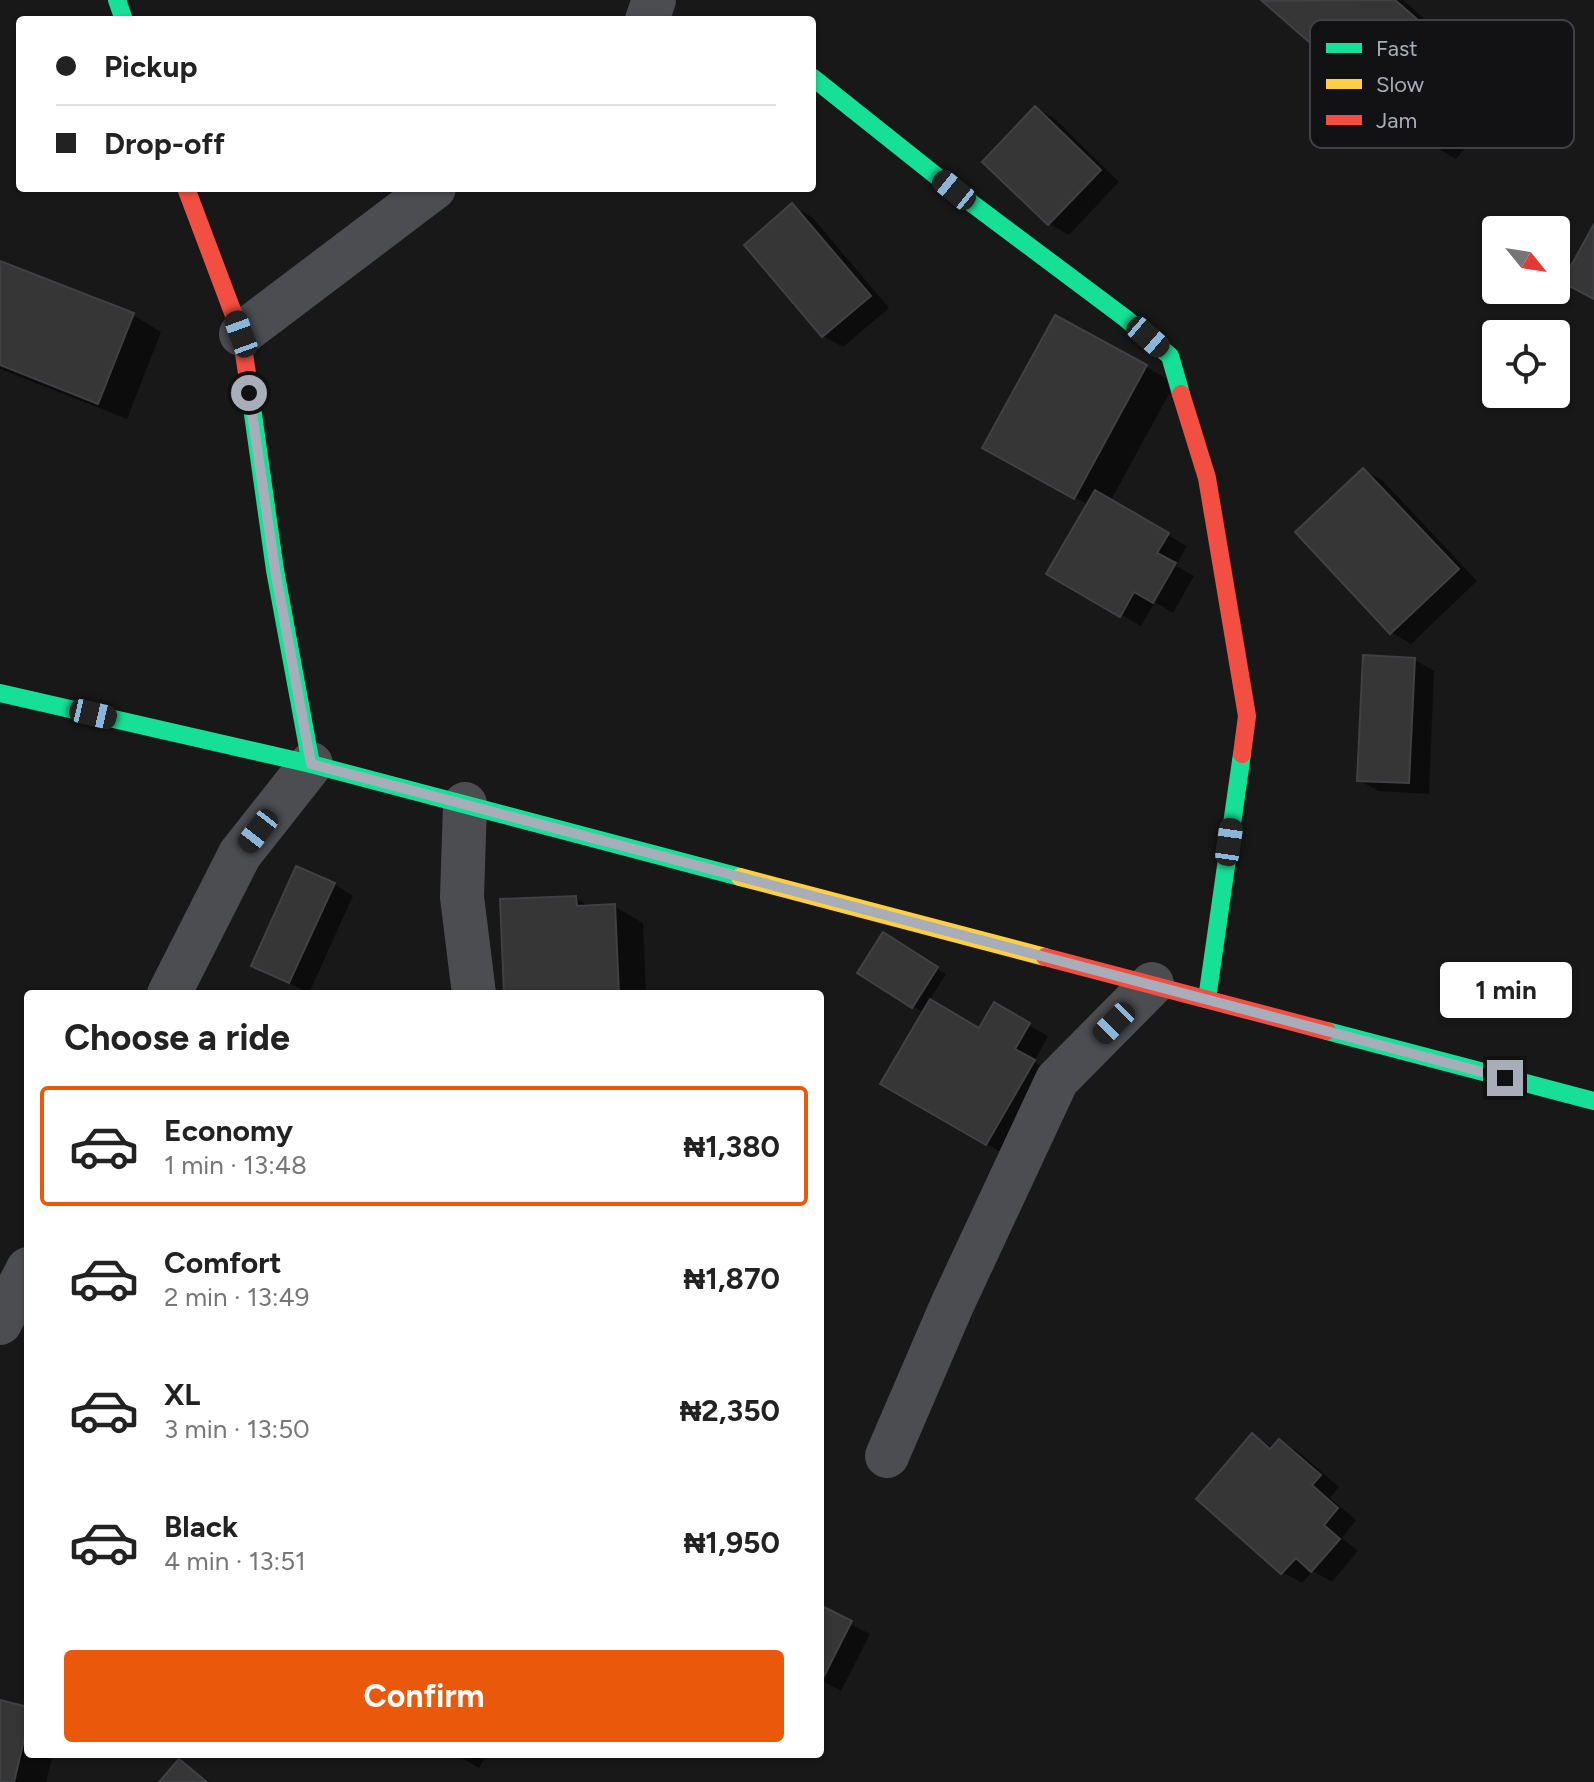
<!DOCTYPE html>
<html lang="en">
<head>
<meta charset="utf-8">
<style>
  body { margin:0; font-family:Figtree,sans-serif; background:#f6f6f6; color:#222; height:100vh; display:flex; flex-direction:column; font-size:30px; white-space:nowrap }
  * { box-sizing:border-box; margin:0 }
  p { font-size:26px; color:#767676 }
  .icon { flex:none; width:44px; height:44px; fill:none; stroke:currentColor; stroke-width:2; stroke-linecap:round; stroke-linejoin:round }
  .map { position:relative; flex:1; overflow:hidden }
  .panel { position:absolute; left:24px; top:990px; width:800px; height:768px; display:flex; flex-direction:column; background:#fff; border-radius:8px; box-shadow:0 2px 6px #0004 }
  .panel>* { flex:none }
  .banner { position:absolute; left:16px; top:16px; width:800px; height:176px; border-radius:8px; box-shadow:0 2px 6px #0004; display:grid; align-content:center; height:176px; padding:0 40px; background:#fff }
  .needle { width:52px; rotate:120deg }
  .tools { position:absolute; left:1482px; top:216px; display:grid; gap:16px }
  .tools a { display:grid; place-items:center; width:88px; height:88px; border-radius:8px; background:#fff; box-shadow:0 2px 6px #0004; font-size:40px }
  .end { position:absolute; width:36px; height:36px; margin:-18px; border:10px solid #a8aeb9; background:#111; box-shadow:0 0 0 4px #111 }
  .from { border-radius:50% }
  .bubble { position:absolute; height:56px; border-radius:8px; background:#fff; box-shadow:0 2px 6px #0004; font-size:26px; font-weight:700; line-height:56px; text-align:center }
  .car { position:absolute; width:24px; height:48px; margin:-24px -12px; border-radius:10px; box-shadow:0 0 6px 2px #0007; background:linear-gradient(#222 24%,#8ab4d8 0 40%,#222 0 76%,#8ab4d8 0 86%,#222 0) }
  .banner b { display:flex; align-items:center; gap:28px; height:76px; font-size:30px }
  .banner b+b { border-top:2px solid #e0e0e0 }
  .banner i { width:20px; height:20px; background:#222 }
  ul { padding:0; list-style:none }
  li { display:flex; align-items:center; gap:24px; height:120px; margin:0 16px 12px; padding:0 24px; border:4px solid transparent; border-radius:8px }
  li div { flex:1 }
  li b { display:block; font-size:30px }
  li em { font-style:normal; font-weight:700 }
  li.current { border-color:#ea580c }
  li>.icon { width:72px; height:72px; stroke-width:1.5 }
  h2 { padding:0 40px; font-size:36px; line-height:96px }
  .button { display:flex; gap:16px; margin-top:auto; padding:16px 40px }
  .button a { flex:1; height:92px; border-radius:8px; background:#ea580c; color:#fff; font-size:32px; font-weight:700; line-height:92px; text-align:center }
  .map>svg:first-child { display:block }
  .shadow { fill:#0007 }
  .building { fill:#363637; stroke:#404144; stroke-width:2 }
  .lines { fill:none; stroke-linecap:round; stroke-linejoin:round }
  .street { stroke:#4c4d51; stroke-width:44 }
  .fast { stroke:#16e098; stroke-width:18 }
  .slow { stroke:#ffcf43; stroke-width:18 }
  .jam { stroke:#f24e42; stroke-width:18 }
  .route { stroke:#a8aeb9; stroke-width:10 }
  .key { fill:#121214; stroke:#3f4146; stroke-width:2 }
  .key-label { font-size:22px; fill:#a8aeb9 }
</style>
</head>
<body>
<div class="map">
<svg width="1594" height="1782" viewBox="0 0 1594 1782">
  <rect width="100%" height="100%" fill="#181818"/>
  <!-- shadow -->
  <g class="shadow">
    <path d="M1265,0H1403L1451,42L1457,36L1485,53L1521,84L1456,159L1427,142Z"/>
    <path d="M1036,108L1055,119L1119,182L1069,235L1050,224L985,162Z"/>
    <path d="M792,206L812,217L889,308L843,347L823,336Z"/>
    <path d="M0,263L133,315L161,332L127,419L0,369Z"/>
    <path d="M1056,317L1175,383L1110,502L1187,546L1176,566L1194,576L1173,613L1155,602L1141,626L1049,573L1089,505L1013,464Z"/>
    <path d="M1364,470L1383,481L1477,581L1411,644L1391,632Z"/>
    <path d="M1415,660L1434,671L1429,794L1378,791L1359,780Z"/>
    <path d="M334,884L353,896L309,993L253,966Z"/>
    <path d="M575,898L591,907L614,906L643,923L646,994H506Z"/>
    <path d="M884,935L946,974L929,1001L979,1030L994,1005L1048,1036L1034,1062L1053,1073L1006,1155L883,1084L924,1013L860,973Z"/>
    <path d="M1253,1436L1273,1447L1280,1441L1299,1452L1339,1487L1330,1498L1356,1520L1342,1538L1358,1551L1332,1582L1313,1571L1302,1583L1282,1572Z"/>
    <path d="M820,1608L870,1634L841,1691L820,1680Z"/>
    <path d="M0,1702L28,1709V1754H53L46,1782H0Z"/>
    <path d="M455,1754H487L479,1768Z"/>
    <path d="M179,1761L198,1773L210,1782H162Z"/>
  </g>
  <!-- building -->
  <g class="building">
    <path d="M1395,0L1447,45L1456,33L1493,66L1426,144L1262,1Z"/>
    <path d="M1035,106L1101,170L1048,225L982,162Z"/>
    <path d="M792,203L871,296L822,337L744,245Z"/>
    <path d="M1594,224V299L1562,282Z"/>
    <path d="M0,261L134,313L98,404L0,365Z"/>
    <path d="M1055,315L1147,365L1074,499L982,448Z"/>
    <path d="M1363,468L1459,569L1390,634L1295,532Z"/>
    <path d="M1095,490L1169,533L1157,553L1176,563L1153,603L1134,592L1120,617L1046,574Z"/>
    <path d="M1363,655L1415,658L1409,783L1357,781Z"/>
    <path d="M296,866L335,883L289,983L251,966Z"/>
    <path d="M576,896L577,906L615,904L619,994H504L500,899Z"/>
    <path d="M883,932L938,967L912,1008L857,973Z"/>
    <path d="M930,999L979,1028L994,1002L1030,1023L1015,1049L1035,1060L986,1145L880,1084Z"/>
    <path d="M1252,1433L1270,1449L1279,1439L1321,1475L1312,1485L1338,1508L1324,1525L1340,1539L1311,1572L1296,1558L1281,1574L1196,1499Z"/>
    <path d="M820,1605L852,1621L821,1682L820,1681Z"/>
    <path d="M0,1700L28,1707V1723L14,1782H0Z"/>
    <path d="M179,1759L207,1782H159Z"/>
  </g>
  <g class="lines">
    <!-- street -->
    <g class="street">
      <path d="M647,20L654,0"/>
      <path d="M241,334L434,188"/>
      <path d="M465,804L462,897L474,994"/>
      <path d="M169,994L240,854L311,764"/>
      <path d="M0,1323L28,1269"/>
      <path d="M887,1456L952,1305L1057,1080L1152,984"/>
    </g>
    <!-- fast -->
    <g class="fast">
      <path d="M117,0L124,20"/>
      <path d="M812,77L954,190L1125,318L1170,356L1181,394"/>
      <path d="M250,393L275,570L311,764"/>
      <path d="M0,693L311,764L740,877"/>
      <path d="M1207,999L1242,754"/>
      <path d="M1327,1031L1594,1101"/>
    </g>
    <!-- slow -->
    <path class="slow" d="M740,877L1045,957"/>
    <!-- jam -->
    <g class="jam">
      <path d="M186,188L241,334L250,393"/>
      <path d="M1181,394L1207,478L1247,716L1242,754"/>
      <path d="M1045,957L1327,1031"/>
    </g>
  </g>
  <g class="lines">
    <!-- route -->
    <path class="route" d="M249,393L275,570L311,764L1505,1078"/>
  </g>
  <!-- legend -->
  <rect x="1310" y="20" width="264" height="128" rx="12" class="key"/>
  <rect x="1326" y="43" width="36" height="10" fill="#16e098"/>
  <rect x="1326" y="79" width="36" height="10" fill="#ffcf43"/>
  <rect x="1326" y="115" width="36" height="10" fill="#f24e42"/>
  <g class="key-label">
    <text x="1376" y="56">Fast</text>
    <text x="1376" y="92">Slow</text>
    <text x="1376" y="128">Jam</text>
  </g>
</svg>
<div class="tools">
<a><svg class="needle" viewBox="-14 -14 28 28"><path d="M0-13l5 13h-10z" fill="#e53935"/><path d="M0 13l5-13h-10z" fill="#767676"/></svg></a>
<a><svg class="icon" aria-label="locate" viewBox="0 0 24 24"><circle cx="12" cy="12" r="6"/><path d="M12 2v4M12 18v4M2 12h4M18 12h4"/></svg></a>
</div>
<i class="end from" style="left:249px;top:393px"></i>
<i class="end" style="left:1505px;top:1078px"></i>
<div class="bubble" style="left:1440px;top:962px;width:132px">1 min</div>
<i class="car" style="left:954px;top:190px;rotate:309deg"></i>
<i class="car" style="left:241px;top:334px;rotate:340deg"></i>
<i class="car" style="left:1148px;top:337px;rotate:131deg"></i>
<i class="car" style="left:93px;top:714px;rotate:103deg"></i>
<i class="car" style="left:258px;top:831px;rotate:218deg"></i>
<i class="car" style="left:1229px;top:842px;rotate:8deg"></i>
<i class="car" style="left:1114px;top:1023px;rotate:225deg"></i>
<div class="banner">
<b><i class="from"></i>Pickup</b>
<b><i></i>Drop-off</b>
</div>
<section class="panel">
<h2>Choose a ride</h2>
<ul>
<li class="current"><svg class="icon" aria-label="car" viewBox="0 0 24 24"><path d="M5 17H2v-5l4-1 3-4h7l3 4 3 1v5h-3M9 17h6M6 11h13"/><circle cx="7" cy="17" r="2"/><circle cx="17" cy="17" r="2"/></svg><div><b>Economy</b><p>1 min · 13:48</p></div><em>₦1,380</em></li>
<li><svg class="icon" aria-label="car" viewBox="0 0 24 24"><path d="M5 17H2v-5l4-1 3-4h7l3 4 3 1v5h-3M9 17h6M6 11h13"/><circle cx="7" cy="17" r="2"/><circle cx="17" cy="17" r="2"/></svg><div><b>Comfort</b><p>2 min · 13:49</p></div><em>₦1,870</em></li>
<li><svg class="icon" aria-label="car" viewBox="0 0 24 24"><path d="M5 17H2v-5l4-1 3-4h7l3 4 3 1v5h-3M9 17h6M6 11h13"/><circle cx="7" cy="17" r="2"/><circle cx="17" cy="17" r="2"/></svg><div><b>XL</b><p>3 min · 13:50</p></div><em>₦2,350</em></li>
<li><svg class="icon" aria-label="car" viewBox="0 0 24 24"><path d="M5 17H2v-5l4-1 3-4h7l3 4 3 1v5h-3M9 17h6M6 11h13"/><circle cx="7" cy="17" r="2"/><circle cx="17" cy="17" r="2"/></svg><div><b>Black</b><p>4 min · 13:51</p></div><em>₦1,950</em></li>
</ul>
<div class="button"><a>Confirm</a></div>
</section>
</div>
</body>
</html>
